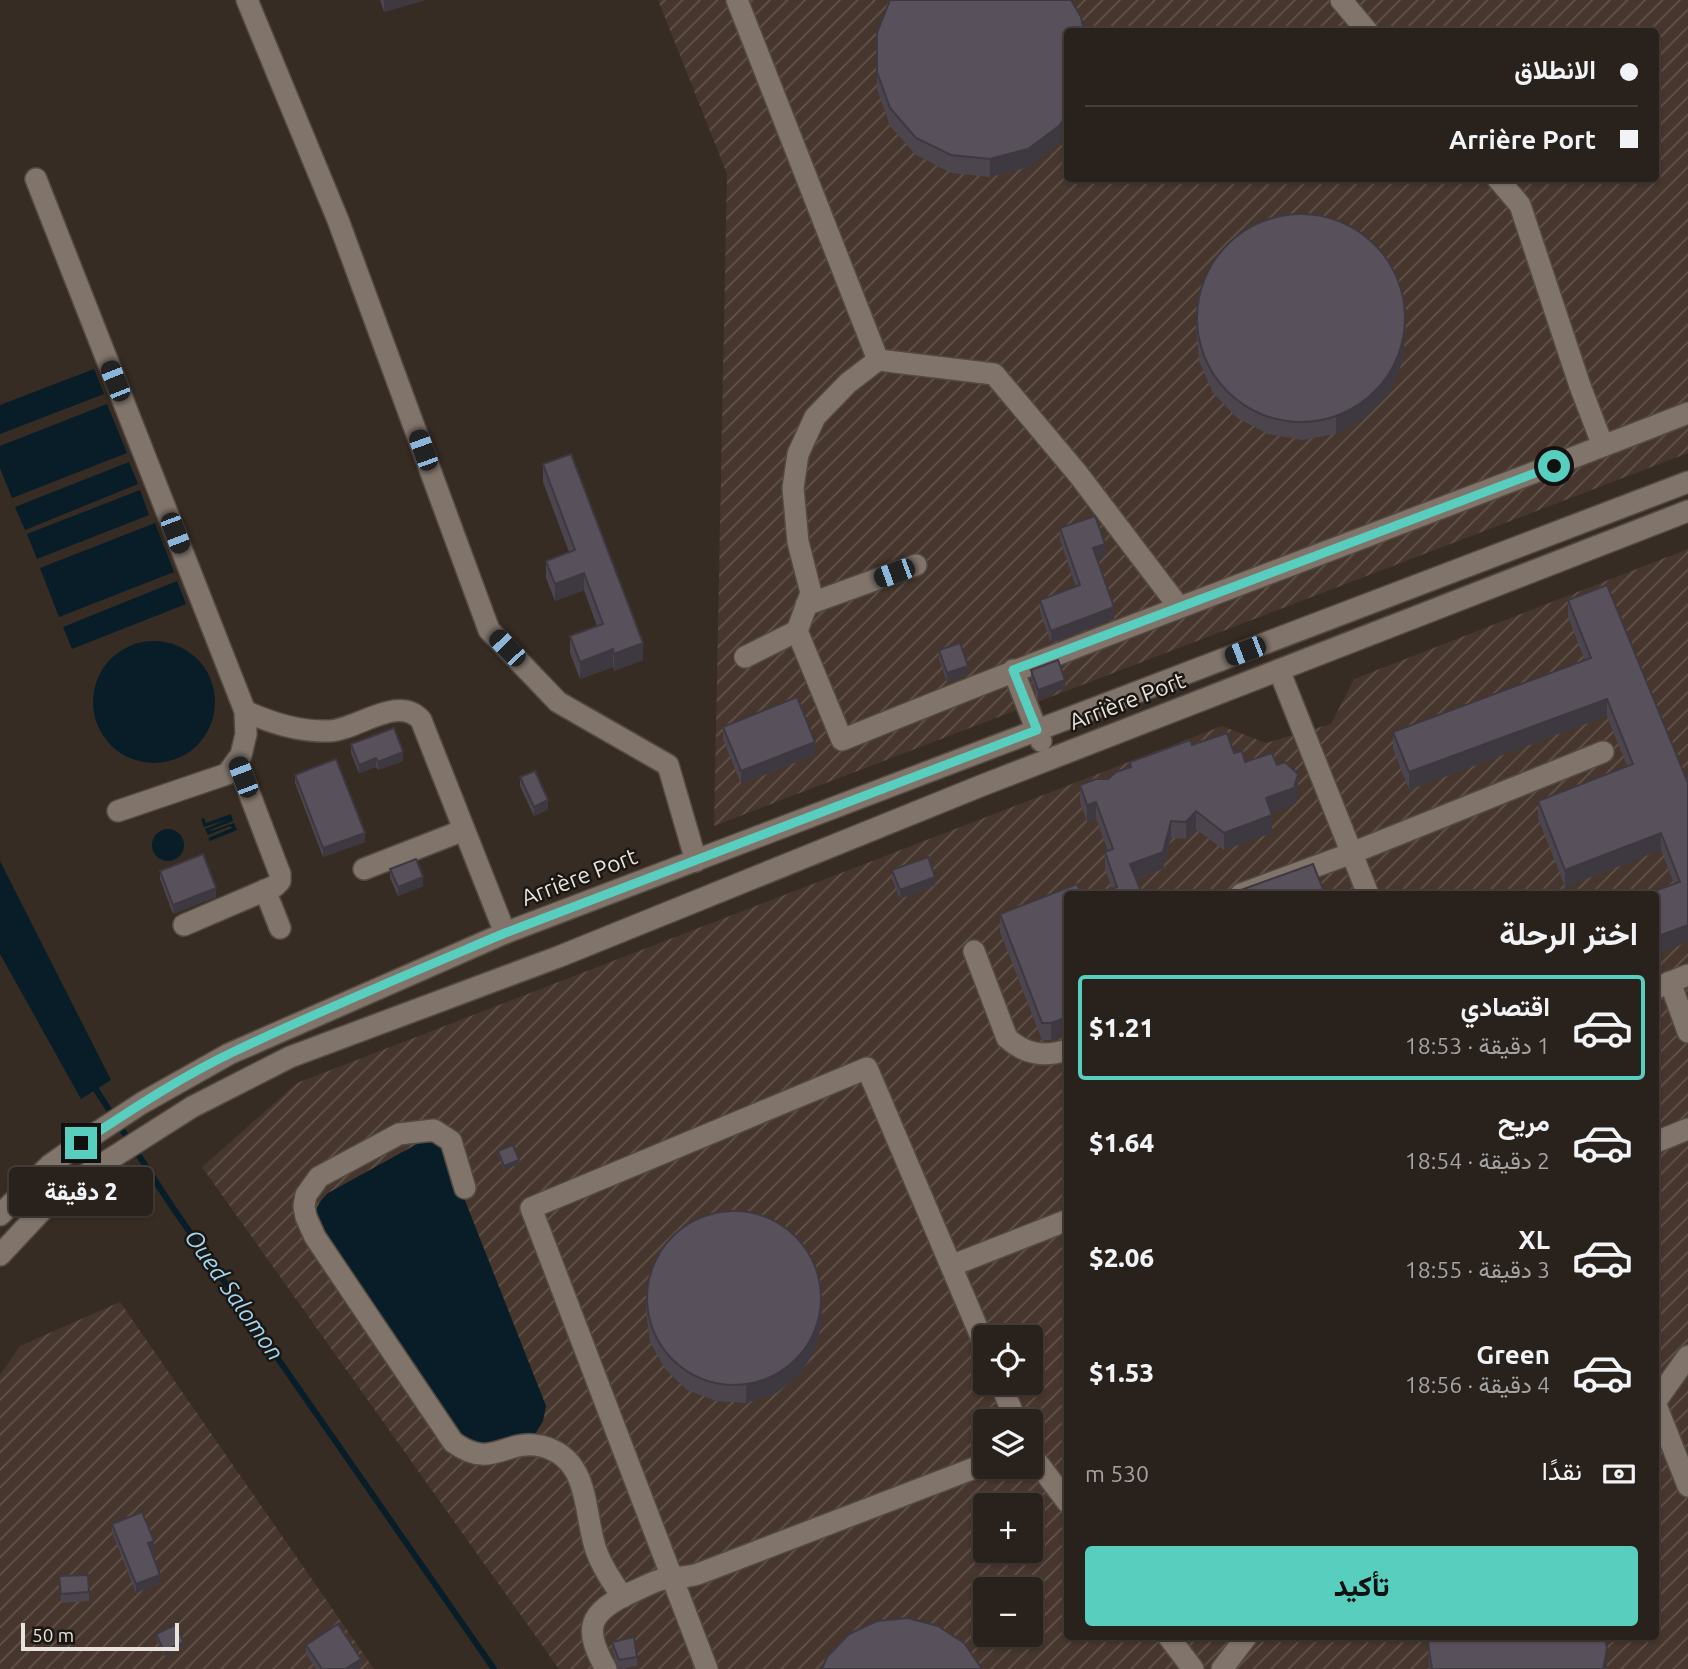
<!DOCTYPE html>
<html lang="ar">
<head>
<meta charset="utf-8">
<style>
  body { margin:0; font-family:Ubuntu,Vazirmatn,sans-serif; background:#312924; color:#f1f3f6; direction:rtl; height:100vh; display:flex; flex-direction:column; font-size:26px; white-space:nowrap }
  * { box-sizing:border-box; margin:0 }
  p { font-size:23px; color:#a5a3a3 }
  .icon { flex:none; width:38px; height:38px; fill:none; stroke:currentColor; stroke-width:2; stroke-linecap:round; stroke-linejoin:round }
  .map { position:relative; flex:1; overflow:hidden; direction:ltr }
  .panel { position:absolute; left:1064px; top:891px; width:595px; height:749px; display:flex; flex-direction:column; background:#29211b; border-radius:7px; box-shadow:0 2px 5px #0004,0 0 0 2px #453e3a; direction:rtl }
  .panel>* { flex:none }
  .top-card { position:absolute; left:1064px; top:28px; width:595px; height:154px; border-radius:7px; box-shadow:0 2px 5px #0004,0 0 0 2px #453e3a; direction:rtl; display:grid; align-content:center; height:154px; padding:0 21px; background:#29211b }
  .buttons { position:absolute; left:973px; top:1325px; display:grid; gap:14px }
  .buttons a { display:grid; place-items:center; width:70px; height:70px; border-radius:7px; background:#29211b; box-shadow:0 2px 5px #0004,0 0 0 2px #453e3a; font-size:35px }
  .scale { position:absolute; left:21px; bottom:18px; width:158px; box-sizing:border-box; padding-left:7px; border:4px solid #e9e2dd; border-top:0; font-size:19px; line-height:24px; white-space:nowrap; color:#e9e2dd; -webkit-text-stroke:5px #1a1612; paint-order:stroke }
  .end { position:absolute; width:32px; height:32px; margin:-16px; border:9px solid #58cebf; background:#111; box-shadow:0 0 0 4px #111 }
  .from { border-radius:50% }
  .bubble { position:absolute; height:49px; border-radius:7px; background:#29211b; box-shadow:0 2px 5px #0004,0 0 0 2px #453e3a; font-size:23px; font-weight:800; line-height:49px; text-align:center; direction:rtl }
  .car { position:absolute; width:21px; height:42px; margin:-21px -10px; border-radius:9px; box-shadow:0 0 5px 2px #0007; background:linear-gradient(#222 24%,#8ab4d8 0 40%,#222 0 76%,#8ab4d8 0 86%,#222 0) }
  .top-card b { display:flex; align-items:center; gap:24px; height:66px; font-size:26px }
  .top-card b+b { border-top:2px solid #453e3a }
  .top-card i { width:18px; height:18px; background:#f1f3f6 }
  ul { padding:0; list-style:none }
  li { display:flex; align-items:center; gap:21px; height:105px; margin:0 14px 10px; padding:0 7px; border:4px solid transparent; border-radius:7px }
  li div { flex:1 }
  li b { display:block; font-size:26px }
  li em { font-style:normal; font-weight:800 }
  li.current { border-color:#58cebf }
  li>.icon { width:63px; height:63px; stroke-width:1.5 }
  h2 { padding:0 21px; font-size:32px; line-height:84px }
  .pay { display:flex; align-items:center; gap:18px; height:77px; padding:0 21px; font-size:26px }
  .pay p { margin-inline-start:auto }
  .action { display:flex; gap:14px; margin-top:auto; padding:14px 21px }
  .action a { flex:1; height:80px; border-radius:7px; background:#58cebf; color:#111; font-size:28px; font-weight:800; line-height:80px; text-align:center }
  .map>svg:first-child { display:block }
  .industrial { fill:url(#industrial-furrows); fill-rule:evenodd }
  .water { fill:#081d27 }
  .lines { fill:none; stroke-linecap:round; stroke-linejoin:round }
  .stream { stroke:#081d27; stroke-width:6 }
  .minor-casing { stroke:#534a43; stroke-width:24 }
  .minor { stroke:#80746b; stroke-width:21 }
  .wall { fill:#4c454e }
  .shaded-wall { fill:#3e3840 }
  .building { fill:#58505b; stroke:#3e3840; stroke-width:2 }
  .route { stroke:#58cebf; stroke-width:9 }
  .labels { text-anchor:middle; stroke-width:5; stroke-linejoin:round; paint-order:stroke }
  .street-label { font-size:23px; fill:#e9e2dd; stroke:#1a1612 }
  .water-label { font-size:24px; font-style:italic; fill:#a0d5f3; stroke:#1a1612 }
</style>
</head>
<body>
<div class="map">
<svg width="1688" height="1669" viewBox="0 0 1688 1669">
  <defs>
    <pattern id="industrial-furrows" width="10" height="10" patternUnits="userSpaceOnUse" patternTransform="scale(1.75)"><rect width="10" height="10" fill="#46362d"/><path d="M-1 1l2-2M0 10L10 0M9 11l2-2" fill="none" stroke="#61534b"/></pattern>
  </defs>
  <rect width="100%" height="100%" fill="#372c24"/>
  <!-- industrial -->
  <g class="industrial">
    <path d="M658,0H1688V453L714,826L727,174ZM1068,32H1656V178H1068Z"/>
    <path d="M1688,549V1669H559L202,1167L297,1083L1222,726L1266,743L1331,724L1354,679ZM1068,894H1656V1636H1068ZM985,1337H1031V1382H985ZM985,1421H1031V1466H985ZM985,1505H1031V1550H985ZM985,1589H1031V1634H985Z"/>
    <path d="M120,1302L374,1669H0V1375L20,1346Z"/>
  </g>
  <!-- water -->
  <g class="water">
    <path d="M94,369L104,394L0,434V405Z"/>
    <path d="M107,404L127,453L12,498L0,468V446Z"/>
    <path d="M129,462L138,484L25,530L15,507Z"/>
    <path d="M140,490L149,515L37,559L27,534Z"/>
    <path d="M155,523L174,572L59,617L40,568Z"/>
    <path d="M177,581L186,604L72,649L63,627Z"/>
    <circle cx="154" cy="702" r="61"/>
    <path d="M231,814L233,821L210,830L211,831L234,823L237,830L210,841L208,838L232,828L230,826L208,835L205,829L229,819L204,827L201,819L204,818L206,823Z"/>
    <circle cx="168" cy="845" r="16"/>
    <path d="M0,861L111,1080L81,1099L0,954Z"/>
    <path d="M419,1143H433L445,1150L546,1406L543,1421L535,1434L483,1453L465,1448L314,1226C314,1211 317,1203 328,1193Z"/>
  </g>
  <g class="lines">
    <!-- stream -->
    <path class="stream" d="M93,1085L173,1208L494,1669"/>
    <!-- minor casing -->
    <g class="minor-casing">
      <g id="minor">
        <path d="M247,0L338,220L489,630L558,702L668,765L696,861"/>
        <path d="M737,0L878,360"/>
        <path d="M1341,0L1368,32"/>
        <path d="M1497,178L1520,205L1580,386L1603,446"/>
        <path d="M36,179L245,711C271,723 299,732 329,731C357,730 398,694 421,720L505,933"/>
        <path d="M806,605L916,565"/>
        <path d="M1179,607L1078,474L994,374L878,360L848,383L815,417L798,454L793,488L798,542L811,593L797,631L842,740C1122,626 1407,523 1688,413"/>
        <path d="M745,657L797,631"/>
        <path d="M1013,670L1041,741"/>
        <path d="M1279,670L1368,894"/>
        <path d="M118,811L227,774L241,755L246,734L245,711"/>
        <path d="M364,869L464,830"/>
        <path d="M265,890L280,928"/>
        <path d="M1241,894L1352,853L1603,752"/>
        <path d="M184,925L275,886L280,881V874L237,761"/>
        <path d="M974,951L1007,1038C1026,1055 1044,1057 1068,1050"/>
        <path d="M1670,982L1688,1032"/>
        <path d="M1656,988L1688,975"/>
        <path d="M1656,1142L1688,1129"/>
        <path d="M465,1188L451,1141L434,1130L399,1134L319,1177L306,1195L304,1206L306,1217L315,1237L453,1442C492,1471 505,1438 541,1446C591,1458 583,1512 596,1550C602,1567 612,1582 623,1597"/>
        <path d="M0,1215L50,1165L81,1143L142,1103L229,1054L505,933L1688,482"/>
        <path d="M0,1255L60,1191L192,1107L290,1057L558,957L983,785L1688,511"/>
        <path d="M953,1265L1068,1220"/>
        <path d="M1000,1382L1016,1421"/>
        <path d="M1656,1401L1688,1356"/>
        <path d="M1656,1405L1688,1486"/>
        <path d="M1031,1454L1068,1503"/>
        <path d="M1168,1636L1193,1669"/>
        <path d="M606,1669C583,1628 588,1613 630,1593C640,1589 650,1583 660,1580C673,1577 685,1578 698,1574L985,1464"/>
        <path d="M707,1669L531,1208L867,1068L985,1346"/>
        <path d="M1222,1669L1247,1636"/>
      </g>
    </g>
    <!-- minor -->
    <use href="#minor" class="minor"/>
  </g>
  <!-- wall -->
  <g class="wall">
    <path d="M380,0H425L384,12Z"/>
    <path d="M877,33L1059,144L1028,167L990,177L951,173L916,155L890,126L877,89Z"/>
    <path d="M1196,310L1406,325L1403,360L1390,392L1366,417L1336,434L1302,440L1268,434L1237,418L1213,393L1199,361L1196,327Z"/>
    <path d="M543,464L643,660L614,671L613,667L580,679L570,653V636L597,626L584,590L555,601L546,578V561L569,552L543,482Z"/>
    <path d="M1060,528L1105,556L1097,559L1114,619L1051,643L1040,612V600L1076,587L1060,540Z"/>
    <path d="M1568,600L1688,783V942L1674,884L1661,850L1565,887L1538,818V801L1627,766L1607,716L1409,790L1393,749V732L1585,661L1568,617Z"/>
    <path d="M939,650L968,674L947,682L939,659Z"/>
    <path d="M1031,670L1065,688L1038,699L1031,679Z"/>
    <path d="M723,727L815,755L741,784L723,740Z"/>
    <path d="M351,744L403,761L378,770L376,767L359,773L351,753Z"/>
    <path d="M1192,745L1234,753L1245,762L1277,765L1298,791L1294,805L1271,813L1272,833L1224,850L1196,829L1186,839L1171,838L1163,869L1112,889L1105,869V852L1108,851L1096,819L1087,822L1080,802V785L1108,779L1130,767V762Z"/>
    <path d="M295,775L365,842L323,857L295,783Z"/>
    <path d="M520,777L548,809L534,816L520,786Z"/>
    <path d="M390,869L423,886L398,896L390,878Z"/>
    <path d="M892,870L935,885L900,899L892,879Z"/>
    <path d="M160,871L216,897L173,914L160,879Z"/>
    <path d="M1081,894L1051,1040H1042L1000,932V914Z"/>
    <path d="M498,1151L519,1164L504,1170L498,1155Z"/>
    <path d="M646,1295L822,1319L816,1349L800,1374L776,1393L746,1403L716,1401L687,1390L665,1369L650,1342L646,1312Z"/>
    <path d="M112,1524L154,1550L151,1551L160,1583L136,1593L112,1532Z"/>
    <path d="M59,1576L89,1592V1601L61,1603Z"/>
    <path d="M156,1634L184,1647L164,1656L156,1638Z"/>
    <path d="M612,1642L637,1657V1666L619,1669L612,1651Z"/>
    <path d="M1428,1643L1607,1666V1669H1429Z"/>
    <path d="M306,1645L361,1667L359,1669H316L306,1654Z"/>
  </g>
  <!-- shaded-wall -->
  <g class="shaded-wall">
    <path d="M384,0H425L384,12Z"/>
    <path d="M1068,113V131L1059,144L1028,167L990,177V159Z"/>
    <path d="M1406,308V325L1403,360L1390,392L1366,417L1336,434V417Z"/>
    <path d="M1105,544V556L1093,560V548Z"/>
    <path d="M584,573V590L555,601V584Z"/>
    <path d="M1114,607V619L1051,643V631Z"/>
    <path d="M643,643V660L614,671V654Z"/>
    <path d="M613,649V667L580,679V662Z"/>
    <path d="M968,666V674L947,682V673Z"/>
    <path d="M1065,680V688L1038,699V690Z"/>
    <path d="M1607,699V716L1409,790V772Z"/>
    <path d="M815,742V755L741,784V771Z"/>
    <path d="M403,752V761L378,770V762Z"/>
    <path d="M376,758V767L359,773V765Z"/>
    <path d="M1298,774V791L1294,805L1266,815V798Z"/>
    <path d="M548,800V809L534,816V807Z"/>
    <path d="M1096,802V819L1087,822V805Z"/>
    <path d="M1196,811V829L1186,839V822Z"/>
    <path d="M1272,815V833L1224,850V833Z"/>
    <path d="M1171,821V838L1163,869L1130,881V864Z"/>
    <path d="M365,833V842L323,857V848Z"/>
    <path d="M1661,833V850L1565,887V870Z"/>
    <path d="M423,877V886L398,896V887Z"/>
    <path d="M935,877V885L900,899V890Z"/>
    <path d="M216,888V897L173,914V905Z"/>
    <path d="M1688,925V942L1656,954V937Z"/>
    <path d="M1068,1017V1034L1051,1040V1023Z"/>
    <path d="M519,1160V1164L504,1170V1166Z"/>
    <path d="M822,1302V1319L816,1349L800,1374L776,1393L746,1403V1385Z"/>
    <path d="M154,1541V1550L148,1552V1543Z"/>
    <path d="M160,1575V1583L136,1593V1584Z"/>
    <path d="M184,1642V1647L164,1656V1651Z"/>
    <path d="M1607,1649V1669H1603Z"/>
    <path d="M361,1659V1667L359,1669H345Z"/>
  </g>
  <!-- building -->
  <g class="building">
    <path d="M890,0H1071L1081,17L1084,32H1068V113L1059,126L1028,149L990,159L951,155L916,138L890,108L877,72V33Z"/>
    <circle cx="1301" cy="318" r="104"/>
    <path d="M571,454L643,643L614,654L613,649L580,662L570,636L603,624L584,573L555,584L546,561L575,550L543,464Z"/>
    <path d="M1095,516L1105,544L1093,548L1114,607L1051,631L1040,600L1080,585L1060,528Z"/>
    <path d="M1607,585L1688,783V925L1656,937V894H1646L1680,882L1661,833L1565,870L1538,801L1633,764L1607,699L1409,772L1393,732L1591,658L1568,600Z"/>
    <path d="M960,643L968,666L947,673L939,650Z"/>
    <path d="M1058,660L1065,680L1038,690L1031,670Z"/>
    <path d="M797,697L815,742L741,771L723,727Z"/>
    <path d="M394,728L403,752L378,762L376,758L359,765L351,744Z"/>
    <path d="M1227,733L1234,753L1242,751L1245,762L1272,753L1277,765L1285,762L1298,774L1294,788L1266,798L1272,815L1224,833L1196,811L1186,822L1171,821L1163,852L1130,864L1142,894H1099L1117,887L1105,852L1113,849L1096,802L1087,805L1080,785L1096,779H1108L1116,772L1131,767L1130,762L1190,740L1192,745Z"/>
    <path d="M336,759L365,833L323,848L295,775Z"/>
    <path d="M535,771L548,800L534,807L520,777Z"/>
    <path d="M203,854L216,888L173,905L160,871Z"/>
    <path d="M928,857L935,877L900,890L892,870Z"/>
    <path d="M416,859L423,877L398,887L390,869Z"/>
    <path d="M1313,864L1325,894H1242L1241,890Z"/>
    <path d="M1077,884L1081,894H1068V1017L1051,1023H1042L1000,914Z"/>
    <path d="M513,1145L519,1160L504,1166L498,1151Z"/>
    <circle cx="734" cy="1298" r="87"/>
    <path d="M142,1512L154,1541L148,1543L160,1575L136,1584L112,1524Z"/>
    <path d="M88,1575L89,1592L61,1594L59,1576Z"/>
    <path d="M908,1618L938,1626L964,1643L982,1669H822L827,1657L849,1634L877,1621Z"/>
    <path d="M338,1624L361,1659L345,1669H322L306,1645Z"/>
    <path d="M175,1625L184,1642L164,1651L156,1634Z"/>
    <path d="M1429,1636H1605L1607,1649L1603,1669H1432L1428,1643Z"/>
    <path d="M634,1637L637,1657L619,1660L612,1642Z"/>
  </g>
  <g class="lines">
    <!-- route -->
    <path class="route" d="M81,1143C130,1111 179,1078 231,1053C321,1010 413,972 505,933L1037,730L1013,670L1554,466"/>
  </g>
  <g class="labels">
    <!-- street labels -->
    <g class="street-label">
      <text transform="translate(1127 701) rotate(-21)" y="8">Arrière Port</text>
      <text transform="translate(579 877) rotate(-21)" y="8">Arrière Port</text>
    </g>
    <!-- water labels -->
    <g class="water-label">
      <text transform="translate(234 1295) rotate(55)" y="8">Oued Salomon</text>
    </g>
  </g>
</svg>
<div class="buttons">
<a><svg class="icon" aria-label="locate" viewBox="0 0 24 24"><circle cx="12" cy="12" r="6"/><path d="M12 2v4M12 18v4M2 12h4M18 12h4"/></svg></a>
<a><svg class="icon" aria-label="layers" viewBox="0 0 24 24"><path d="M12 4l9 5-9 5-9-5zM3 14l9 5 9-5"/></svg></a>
<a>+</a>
<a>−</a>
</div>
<div class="scale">50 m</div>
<i class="end from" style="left:1554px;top:466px"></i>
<i class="end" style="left:81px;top:1143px"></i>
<div class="bubble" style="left:9px;top:1167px;width:144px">2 دقيقة</div>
<i class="car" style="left:115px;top:381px;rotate:338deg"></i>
<i class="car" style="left:423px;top:450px;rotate:340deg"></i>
<i class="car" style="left:175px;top:533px;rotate:159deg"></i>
<i class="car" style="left:894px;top:573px;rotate:250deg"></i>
<i class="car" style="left:507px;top:648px;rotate:316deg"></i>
<i class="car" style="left:1245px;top:651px;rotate:249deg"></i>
<i class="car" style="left:243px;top:777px;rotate:339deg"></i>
<div class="top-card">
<b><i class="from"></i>الانطلاق</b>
<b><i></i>Arrière Port</b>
</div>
<section class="panel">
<h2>اختر الرحلة</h2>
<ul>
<li class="current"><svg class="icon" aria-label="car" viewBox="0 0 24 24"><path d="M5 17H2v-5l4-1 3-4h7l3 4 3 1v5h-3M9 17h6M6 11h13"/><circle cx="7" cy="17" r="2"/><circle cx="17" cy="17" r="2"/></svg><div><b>اقتصادي</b><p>1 دقيقة · 18:53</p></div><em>$1.21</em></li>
<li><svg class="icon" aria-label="car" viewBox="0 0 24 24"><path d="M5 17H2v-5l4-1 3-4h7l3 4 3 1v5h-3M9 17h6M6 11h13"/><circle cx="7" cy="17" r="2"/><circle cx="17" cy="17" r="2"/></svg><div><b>مريح</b><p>2 دقيقة · 18:54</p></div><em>$1.64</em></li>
<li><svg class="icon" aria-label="car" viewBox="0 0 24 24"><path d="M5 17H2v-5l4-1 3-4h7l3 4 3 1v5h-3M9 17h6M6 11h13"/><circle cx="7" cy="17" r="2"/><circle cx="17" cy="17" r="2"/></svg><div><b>XL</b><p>3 دقيقة · 18:55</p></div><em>$2.06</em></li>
<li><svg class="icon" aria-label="car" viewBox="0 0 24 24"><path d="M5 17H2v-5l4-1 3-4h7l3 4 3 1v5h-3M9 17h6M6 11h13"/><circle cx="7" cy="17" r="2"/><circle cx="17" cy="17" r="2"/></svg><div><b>Green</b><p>4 دقيقة · 18:56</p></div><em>$1.53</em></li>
</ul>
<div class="pay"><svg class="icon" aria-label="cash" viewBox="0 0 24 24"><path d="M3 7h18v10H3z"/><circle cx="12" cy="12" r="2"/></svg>نقدًا<p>530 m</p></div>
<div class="action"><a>تأكيد</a></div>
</section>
</div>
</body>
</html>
